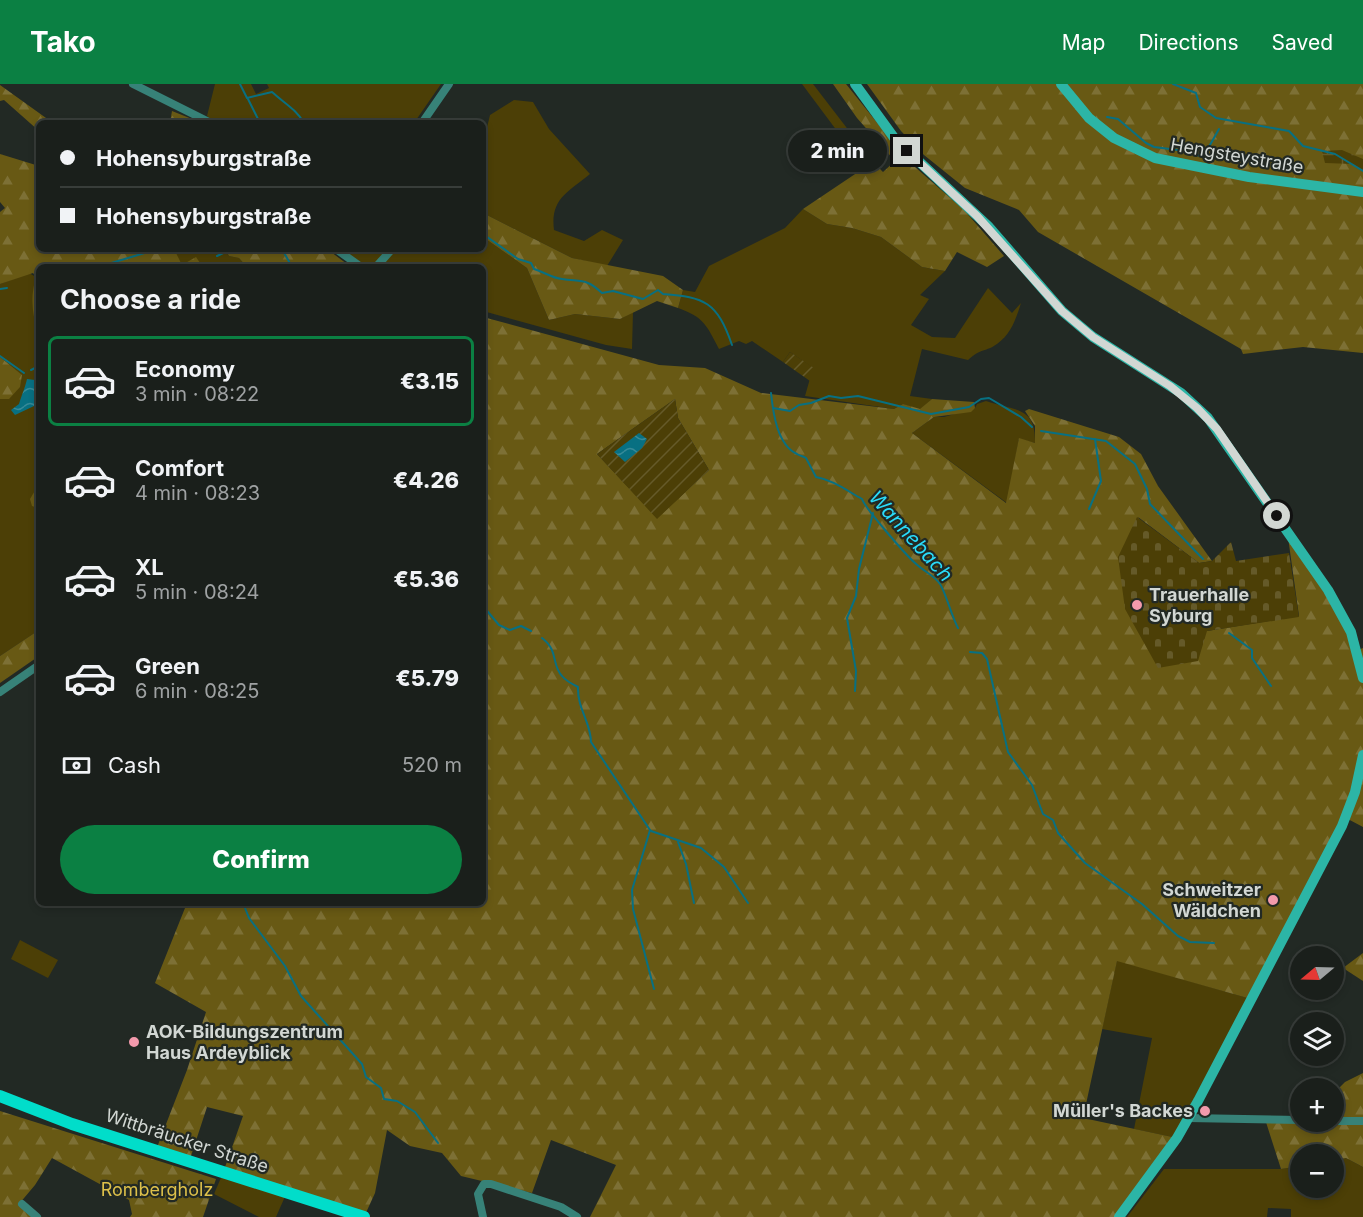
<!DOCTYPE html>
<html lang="en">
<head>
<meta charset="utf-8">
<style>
  body { margin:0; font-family:Inter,sans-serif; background:#232724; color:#f1f3f6; height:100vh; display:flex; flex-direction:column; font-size:22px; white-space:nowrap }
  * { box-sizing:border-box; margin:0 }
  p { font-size:20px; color:#9fa2a3 }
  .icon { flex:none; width:33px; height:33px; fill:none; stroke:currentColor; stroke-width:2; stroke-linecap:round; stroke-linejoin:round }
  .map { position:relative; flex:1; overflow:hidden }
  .side { position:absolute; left:36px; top:180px; width:450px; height:642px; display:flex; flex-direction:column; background:#1a1f1b; border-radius:9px; box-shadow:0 3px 9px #0003,0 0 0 2px #383d3a }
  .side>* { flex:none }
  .banner { position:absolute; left:36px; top:36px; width:450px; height:132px; border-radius:9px; box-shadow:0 3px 9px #0003,0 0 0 2px #383d3a; display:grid; align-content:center; height:132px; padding:0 24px; background:#1a1f1b }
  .needle { width:39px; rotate:251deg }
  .fabs { position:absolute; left:1290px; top:862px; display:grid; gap:12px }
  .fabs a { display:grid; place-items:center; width:54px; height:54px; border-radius:50%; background:#1a1f1b; box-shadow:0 3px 9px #0003,0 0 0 2px #383d3a; font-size:30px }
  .end { position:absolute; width:27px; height:27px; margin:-14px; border:8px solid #d2d7d3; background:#111; box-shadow:0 0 0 3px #111 }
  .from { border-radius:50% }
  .bubble { position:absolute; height:42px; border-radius:21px; background:#1a1f1b; box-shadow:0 3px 9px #0003,0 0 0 2px #383d3a; font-size:20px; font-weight:800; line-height:42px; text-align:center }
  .banner b { display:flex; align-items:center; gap:21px; height:57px; font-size:22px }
  .banner b+b { border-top:2px solid #383d3a }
  .banner i { width:15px; height:15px; background:#f1f3f6 }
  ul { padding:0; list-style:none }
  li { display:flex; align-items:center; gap:18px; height:90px; margin:0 12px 9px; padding:0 12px; border:3px solid transparent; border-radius:9px }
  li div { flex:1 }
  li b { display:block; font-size:22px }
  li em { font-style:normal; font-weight:800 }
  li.active { border-color:#0b8043 }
  li>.icon { width:54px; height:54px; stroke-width:1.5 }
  h2 { padding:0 24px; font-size:27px; line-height:72px }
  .pay { display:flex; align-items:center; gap:15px; height:66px; padding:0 24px; font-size:22px }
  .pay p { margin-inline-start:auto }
  .cta { display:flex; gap:12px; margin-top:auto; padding:12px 24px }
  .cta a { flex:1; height:69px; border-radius:36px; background:#0b8043; color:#fff; font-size:24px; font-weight:800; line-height:69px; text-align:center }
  header { display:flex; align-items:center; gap:36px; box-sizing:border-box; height:84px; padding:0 30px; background:#0b8043; color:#fff }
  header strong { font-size:28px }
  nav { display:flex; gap:33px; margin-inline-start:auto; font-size:21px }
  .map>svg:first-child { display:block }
  .grass { fill:#4c3f06 }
  .forest { fill:url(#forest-firs); fill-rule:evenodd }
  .wetland { fill:url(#wetland-marsh) }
  .cemetery { fill:url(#cemetery-stones) }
  .garden { fill:url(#garden-furrows) }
  .water { fill:url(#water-waves) }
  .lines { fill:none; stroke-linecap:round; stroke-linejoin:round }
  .stream { stroke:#087082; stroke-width:2 }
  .minor { stroke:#378278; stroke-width:8 }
  .secondary { stroke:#2cb5a6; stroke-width:10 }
  .primary { stroke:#01ddca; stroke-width:12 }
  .route { stroke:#d2d7d3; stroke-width:8 }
  .poi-dot { fill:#f39aac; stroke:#222924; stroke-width:2 }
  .labels { text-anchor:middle; stroke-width:4.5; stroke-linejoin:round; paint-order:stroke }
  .street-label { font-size:18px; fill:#d2d7d3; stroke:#222924 }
  .poi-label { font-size:18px; font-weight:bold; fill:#d2d7d3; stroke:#222924; text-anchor:start }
  .park-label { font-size:18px; fill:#ddc04a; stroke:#222924 }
  .water-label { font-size:20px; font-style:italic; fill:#29dbfa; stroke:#222924 }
</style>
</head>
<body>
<header>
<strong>Tako</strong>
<nav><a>Map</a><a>Directions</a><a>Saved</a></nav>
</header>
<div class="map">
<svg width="1363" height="1133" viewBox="0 0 1363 1133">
  <defs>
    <pattern id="forest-firs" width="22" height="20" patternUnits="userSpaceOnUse" patternTransform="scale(1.5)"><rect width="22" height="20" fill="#685914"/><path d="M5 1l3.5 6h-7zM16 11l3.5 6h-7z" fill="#7d7035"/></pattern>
    <pattern id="wetland-marsh" width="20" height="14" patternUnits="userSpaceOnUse" patternTransform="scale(1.5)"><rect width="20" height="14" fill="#4c3f06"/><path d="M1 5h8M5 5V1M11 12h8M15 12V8" fill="none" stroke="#655a29"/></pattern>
    <pattern id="cemetery-stones" width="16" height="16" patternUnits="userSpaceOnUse" patternTransform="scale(1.5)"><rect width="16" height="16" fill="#4c3f06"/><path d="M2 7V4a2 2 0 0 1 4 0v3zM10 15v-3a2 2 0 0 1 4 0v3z" fill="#655a29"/></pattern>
    <pattern id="garden-furrows" width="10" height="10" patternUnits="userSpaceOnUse" patternTransform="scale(1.5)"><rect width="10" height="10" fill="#4c3f06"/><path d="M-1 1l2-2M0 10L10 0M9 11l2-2" fill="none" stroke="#655a29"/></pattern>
    <pattern id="water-waves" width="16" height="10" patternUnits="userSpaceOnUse" patternTransform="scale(1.5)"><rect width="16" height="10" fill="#087082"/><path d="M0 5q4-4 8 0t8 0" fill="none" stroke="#378a98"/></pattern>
  </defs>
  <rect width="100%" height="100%" fill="#222924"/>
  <!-- grass -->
  <g class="grass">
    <path d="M215,0H251L256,10L269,4L267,0H441L414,39H216L207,32Z"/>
    <path d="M802,0H813L873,78L867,82L849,63Z"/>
    <path d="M514,16L533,18L549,45L590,90C568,108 550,115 554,146L584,157L602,146L623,156L607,182L572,174L483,129V60L490,31Z"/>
    <path d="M803,125L827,140L852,144L881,153L922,183L945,187L920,211L929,215L911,241L932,253L955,254L988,204L1012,229L1021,219C1016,235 1011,250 997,260C986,268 981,264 968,276L922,265L910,312L932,315L920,326L903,320L894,325L805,312L813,284L790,268L783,278L752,257L746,260L739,257L719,265C707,242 704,233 678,224L683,206L695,208L709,182L785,144Z"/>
    <path d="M483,153L527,184L549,236L575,230L620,235L633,228L632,265L606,261L483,227V183H368L340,165H483Z"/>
    <path d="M224,165L229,172L239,174L247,183H193L200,179L182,181L173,166Z"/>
    <path d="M29,189L36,193C30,215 36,230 39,251C40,261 36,271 39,280V546L0,572V200Z"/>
    <path d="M986,317C1015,327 1036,322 1035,359L1019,355L1007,419L912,349L934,333H944L975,324L977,320Z"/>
    <path d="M20,856L58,876L48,894L11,875Z"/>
    <path d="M1117,876L1251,915L1177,1054L1134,1045L1152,954L1102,945Z"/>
    <path d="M1346,1074L1363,1083V1133H1291V1125L1268,1124L1267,1133H1127L1164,1085H1281L1300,1082V1104H1334V1076Z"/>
    <path d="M223,1089L287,1108L276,1133H259L214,1110Z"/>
  </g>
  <!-- forest -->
  <g class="forest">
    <path d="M833,0H846L907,76L964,126L1004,172L987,183L957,168L945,187L922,183L881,153L852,144L827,140L803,125L873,78L883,88L895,77L857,34Z"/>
    <path d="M867,0H1363V269L1303,263L1243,270L1241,265L1038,148L1019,126L965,104L924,71L901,47Z"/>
    <path d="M0,1L53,39H39V47L4,16L0,17Z"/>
    <path d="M172,27L202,39H170Z"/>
    <path d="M0,70L39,82V165H174L182,181L196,173L200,179L193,183H39V251C32,231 30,213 36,193L33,189L0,200V128L5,124L0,118Z"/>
    <path d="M483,129L572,174L663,192L683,206L678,224L657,217L620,235L575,230L549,236L527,184L483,153Z"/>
    <path d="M225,165H327L351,183H247L239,174L229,172Z"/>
    <path d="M483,233L659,281L705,284L761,309L894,325L903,320L920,325L932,315L974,318L975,324L971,328L934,333L912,349L1006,419L1019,354L1035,359V342L1025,327L1029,325L1119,353L1141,370L1158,402L1212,477L1199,479L1138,433L1207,547L1299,532L1287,446L1358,566L1363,564V743L1346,734L1251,915L1117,877L1083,1034L1177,1054L1119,1133H590L616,1081L551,1056L532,1109L461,1092L442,1069L410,1062L387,1046L375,1109L364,1133L223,1089L243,1032L207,1023L189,1078L156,1066L187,986L206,928L155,899L187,819H483ZM675,315L678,334L709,386L657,434L597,370Z"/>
    <path d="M0,273L22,291L20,303L9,315H0Z"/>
    <path d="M39,400V423L38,424L32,422L30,415Z"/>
    <path d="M39,546V572L0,599V572Z"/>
    <path d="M1363,869V897L1343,884Z"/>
    <path d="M1363,989V1083L1346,1074L1334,1076V1071H1300V1082L1281,1085L1265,1035L1299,1036L1300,1022V1038H1334V1009L1345,998Z"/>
    <path d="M0,1027L216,1095L203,1133H130L132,1130L129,1116L52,1074L35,1101L19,1120L33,1133H0Z"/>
  </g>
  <!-- wetland -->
  <path class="wetland" d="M1342,66L1363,75V87L1353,80L1325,79L1322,67Z"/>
  <!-- cemetery -->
  <path class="cemetery" d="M1137,433L1199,479L1212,477L1231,458L1236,477L1289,469L1299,533L1207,547L1198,577L1158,584L1125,525L1118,473Z"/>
  <!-- garden -->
  <g class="garden">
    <path d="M790,268L814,284L810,297L783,278Z"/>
    <path d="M675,315L678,334L709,386L657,435L597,370Z"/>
  </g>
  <!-- water -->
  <g class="water">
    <path d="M27,295L35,296L39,303L34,322L15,331L11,326L19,320C22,310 25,304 27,295Z"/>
    <path d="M639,349L647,355L642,364L625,378L614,368Z"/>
  </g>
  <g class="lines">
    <!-- stream -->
    <g class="stream">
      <path d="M240,0L247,14L272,8C284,19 296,25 304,39"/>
      <path d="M1173,0L1196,9L1200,23L1216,34L1289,47L1303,62L1335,70L1363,87"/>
      <path d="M248,15L260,39"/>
      <path d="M1107,33L1118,35L1146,59L1154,63L1186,67L1200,72L1206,68L1219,45"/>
      <path d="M483,150L518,175L531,179L534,185C544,188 552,194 562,195C582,198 586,194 602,209L613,207L643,215L658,206L663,210C705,213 717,218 732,261"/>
      <path d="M282,165L292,183"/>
      <path d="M217,172L232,165"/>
      <path d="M98,183L158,165"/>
      <path d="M196,183L202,180"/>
      <path d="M0,205L7,204"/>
      <path d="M0,272L24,289"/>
      <path d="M31,286L39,282"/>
      <path d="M771,309C773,328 777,361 797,370C800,372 803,372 806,374L816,393C833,396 846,406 862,415C865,424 905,470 915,479C922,486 935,492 940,500C945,507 952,533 958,544"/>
      <path d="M773,324L790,327L799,321L811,319L829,312L841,314L858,312L931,330L969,323L981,315L989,314L1021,333L1032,343"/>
      <path d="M1041,347L1106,357L1135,380L1147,405L1150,420L1203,475"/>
      <path d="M1089,425L1101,397L1095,355"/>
      <path d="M483,522L499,541L510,546L521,542L531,547"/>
      <path d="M1229,549L1252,566V574L1271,602"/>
      <path d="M542,554C559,567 551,580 562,592C566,597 572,600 578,603C577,624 591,639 591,658L650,746"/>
      <path d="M970,568L982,569L987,575L1008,668L1032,701L1043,730L1053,736L1058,749L1085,779L1142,820L1178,852L1190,858L1214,859"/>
      <path d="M855,607L856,587L847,534L856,512L859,485L873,429"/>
      <path d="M650,746L632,806L633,825L654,905"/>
      <path d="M651,747L701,764L724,783L748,819"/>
      <path d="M678,758L686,780L694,819"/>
      <path d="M243,819L249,834L285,882L301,912L362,980L366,993L381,1004L384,1015L397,1017L415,1028L438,1059"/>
    </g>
    <!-- minor -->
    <g class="minor">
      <path d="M133,0L211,39"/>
      <path d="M422,39L449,0"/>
      <path d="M336,165L361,183"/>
      <path d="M376,183L392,165"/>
      <path d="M0,608L39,581"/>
      <path d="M1188,1034L1300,1036"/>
      <path d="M1334,1037H1363"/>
      <path d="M22,1120L37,1133"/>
      <path d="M483,1133L478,1110L484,1100H491L561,1123L577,1133"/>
    </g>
    <!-- secondary -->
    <g class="secondary">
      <path d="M855,0L895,55L989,143L1062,227L1093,253L1181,309L1208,334L1328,506L1351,548L1363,594"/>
      <path d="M1061,0L1089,34L1114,54L1155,74L1249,93L1363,108"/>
      <path d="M1119,1133L1177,1054L1198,1017L1342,742L1355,708L1363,671"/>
    </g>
    <!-- primary -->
    <path class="primary" d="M0,1012L72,1040L364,1133"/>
  </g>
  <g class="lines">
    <!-- route -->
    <path class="route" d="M907,67L977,132L1062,227L1093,253L1170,302L1197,324L1217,345L1277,432"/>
  </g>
  <!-- markers -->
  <g class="poi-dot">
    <circle cx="1137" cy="521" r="6"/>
    <circle cx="1273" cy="816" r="6"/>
    <circle cx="134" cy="958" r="6"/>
    <circle cx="1205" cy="1027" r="6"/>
  </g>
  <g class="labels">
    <!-- street labels -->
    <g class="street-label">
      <text transform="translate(1237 72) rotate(10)" y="6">Hengsteystraße</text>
      <text transform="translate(187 1057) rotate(18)" y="6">Wittbräucker Straße</text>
    </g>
    <!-- poi labels -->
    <g class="poi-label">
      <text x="1149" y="517">Trauerhalle<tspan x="1149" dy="21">Syburg</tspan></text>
      <text x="1261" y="812" text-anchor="end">Schweitzer<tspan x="1261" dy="21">Wäldchen</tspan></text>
      <text x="146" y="954">AOK-Bildungszentrum<tspan x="146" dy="21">Haus Ardeyblick</tspan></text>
      <text x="1193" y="1033" text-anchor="end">Müller's Backes</text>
    </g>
    <!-- park labels -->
    <g class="park-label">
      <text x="157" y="1112">Rombergholz</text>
    </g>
    <!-- water labels -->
    <g class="water-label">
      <text transform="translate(911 452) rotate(48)" y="7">Wannebach</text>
    </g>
  </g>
</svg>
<div class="fabs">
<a><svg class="needle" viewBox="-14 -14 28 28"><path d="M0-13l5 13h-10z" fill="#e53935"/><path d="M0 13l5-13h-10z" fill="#9fa2a3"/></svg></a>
<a><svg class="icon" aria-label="layers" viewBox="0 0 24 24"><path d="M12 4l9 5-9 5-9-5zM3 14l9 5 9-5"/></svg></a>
<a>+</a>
<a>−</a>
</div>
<i class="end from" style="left:1277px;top:432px"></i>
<i class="end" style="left:907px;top:67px"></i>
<div class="bubble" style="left:788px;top:46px;width:99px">2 min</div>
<div class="banner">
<b><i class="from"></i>Hohensyburgstraße</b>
<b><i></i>Hohensyburgstraße</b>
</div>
<section class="side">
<h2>Choose a ride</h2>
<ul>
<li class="active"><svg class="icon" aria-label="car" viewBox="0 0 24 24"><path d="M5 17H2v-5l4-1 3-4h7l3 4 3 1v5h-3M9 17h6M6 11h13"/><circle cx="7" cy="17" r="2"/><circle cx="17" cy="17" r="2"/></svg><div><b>Economy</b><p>3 min · 08:22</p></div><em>€3.15</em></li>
<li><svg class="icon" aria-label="car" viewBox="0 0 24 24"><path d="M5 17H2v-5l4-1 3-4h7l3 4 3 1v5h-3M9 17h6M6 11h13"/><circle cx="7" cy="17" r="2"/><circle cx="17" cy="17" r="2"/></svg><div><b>Comfort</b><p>4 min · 08:23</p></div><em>€4.26</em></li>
<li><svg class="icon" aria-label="car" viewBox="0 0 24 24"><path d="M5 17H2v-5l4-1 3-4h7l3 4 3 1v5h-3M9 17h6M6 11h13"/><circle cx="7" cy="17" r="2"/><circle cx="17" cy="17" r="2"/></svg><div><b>XL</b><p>5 min · 08:24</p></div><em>€5.36</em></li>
<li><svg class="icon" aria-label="car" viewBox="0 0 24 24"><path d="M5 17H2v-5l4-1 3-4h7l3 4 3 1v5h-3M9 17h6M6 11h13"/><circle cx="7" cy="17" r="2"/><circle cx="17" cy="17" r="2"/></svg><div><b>Green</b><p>6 min · 08:25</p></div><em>€5.79</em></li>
</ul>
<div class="pay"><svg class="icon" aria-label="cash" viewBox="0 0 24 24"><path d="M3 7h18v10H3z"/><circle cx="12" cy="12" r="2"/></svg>Cash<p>520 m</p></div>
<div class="cta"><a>Confirm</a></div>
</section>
</div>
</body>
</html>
